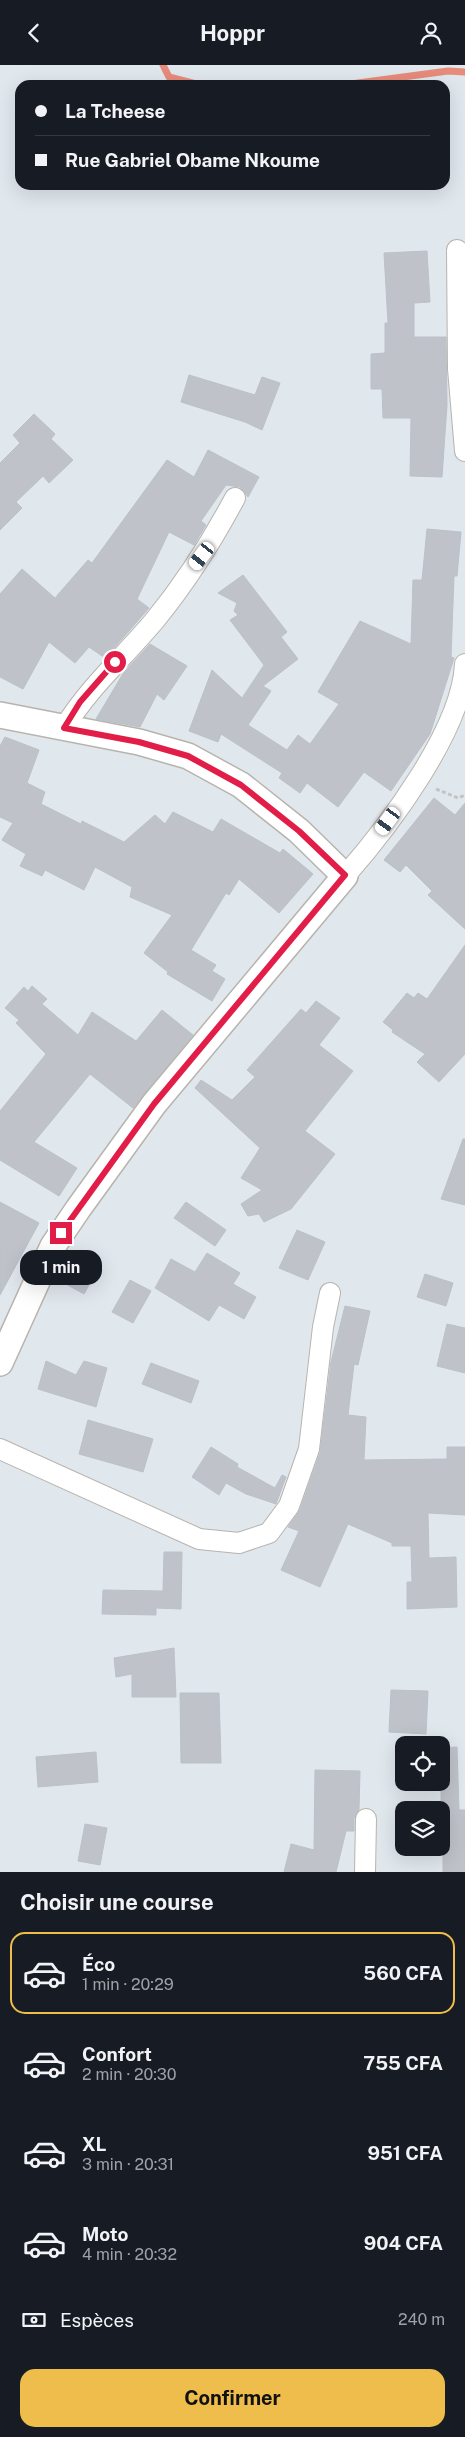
<!DOCTYPE html>
<html lang="fr">
<head>
<meta charset="utf-8">
<style>
  body { margin:0; font-family:"Public Sans",sans-serif; background:#242831; color:#f1f3f6; height:100vh; display:flex; flex-direction:column; font-size:19px; white-space:nowrap }
  * { box-sizing:border-box; margin:0 }
  p { font-size:16px; color:#9ea1a6 }
  .icon { flex:none; width:28px; height:28px; fill:none; stroke:currentColor; stroke-width:2; stroke-linecap:round; stroke-linejoin:round }
  .map { position:relative; height:1807px; overflow:hidden }
  .side { display:flex; flex-direction:column; background:#171b24; flex:1 }
  .side>* { flex:none }
  .guide { position:absolute; left:15px; top:15px; width:435px; height:110px; border-radius:15px; box-shadow:0 5px 20px #0002; display:grid; align-content:center; height:110px; padding:0 20px; background:#171b24 }
  .controls { position:absolute; left:395px; top:1671px; display:grid; gap:10px }
  .controls a { display:grid; place-items:center; width:55px; height:55px; border-radius:10px; background:#171b24; box-shadow:0 5px 20px #0002; font-size:25px }
  .end { position:absolute; width:22px; height:22px; margin:-11px; border:6px solid #e11d48; background:#fff; box-shadow:0 0 0 2px #fff }
  .from { border-radius:50% }
  .bubble { position:absolute; height:35px; border-radius:15px; background:#171b24; box-shadow:0 5px 20px #0002; font-size:16px; font-weight:700; line-height:35px; text-align:center }
  .car { position:absolute; width:15px; height:30px; margin:-15px -8px; border-radius:6px; box-shadow:0 0 4px 1px #0007; background:linear-gradient(#fff 24%,#345 0 40%,#fff 0 76%,#345 0 86%,#fff 0) }
  .guide b { display:flex; align-items:center; gap:18px; height:48px; font-size:19px }
  .guide b+b { border-top:1px solid #363941 }
  .guide i { width:12px; height:12px; background:#f1f3f6 }
  ul { padding:0; list-style:none }
  li { display:flex; align-items:center; gap:15px; height:82px; margin:0 10px 8px; padding:0 10px; border:2px solid transparent; border-radius:15px }
  li div { flex:1 }
  li b { display:block; font-size:19px }
  li em { font-style:normal; font-weight:700 }
  li.current { border-color:#eebd4c }
  li>.icon { width:45px; height:45px; stroke-width:1.5 }
  h2 { padding:0 20px; font-size:22px; line-height:60px }
  .pay { display:flex; align-items:center; gap:12px; height:55px; padding:0 20px; font-size:19px }
  .pay p { margin-inline-start:auto }
  .cta { display:flex; gap:10px; margin-top:auto; padding:10px 20px }
  .cta a { flex:1; height:58px; border-radius:15px; background:#eebd4c; color:#111; font-size:20px; font-weight:700; line-height:58px; text-align:center }
  header { display:flex; justify-content:space-between; align-items:center; height:65px; padding:0 20px; background:#171b24; font-size:22px; font-weight:700 }
  .map>svg:first-child { display:block }
  .lines { fill:none; stroke-linecap:round; stroke-linejoin:round }
  .stream { stroke:#e78b7b; stroke-width:7 }
  .building { fill:#bfc3c9; stroke:#bac1c9 }
  .minor-casing { stroke:#b8b4ad; stroke-width:22 }
  .tertiary-casing { stroke:#b8b4ad; stroke-width:28 }
  .path { stroke:#c4c4c4; stroke-width:3; stroke-dasharray:4 2.5; stroke-linecap:butt }
  .minor { stroke:#fff; stroke-width:20 }
  .tertiary { stroke:#fff; stroke-width:25 }
  .route { stroke:#e11d48; stroke-width:6 }
</style>
</head>
<body>
<header><svg class="icon" aria-label="back" viewBox="0 0 24 24"><path d="M15 5l-7 7 7 7"/></svg>Hoppr<svg class="icon" aria-label="person" viewBox="0 0 24 24"><circle cx="12" cy="8" r="4"/><path d="M4 21q1-7 8-7t8 7"/></svg></header>
<div class="map">
<svg width="465" height="1807" viewBox="0 0 465 1807">
  <rect width="100%" height="100%" fill="#e0e7ed"/>
  <g class="lines">
    <!-- stream -->
    <g class="stream">
      <path d="M163,0L169,12L200,20"/>
      <path d="M343,20L448,6L465,7"/>
    </g>
  </g>
  <!-- building -->
  <g class="building">
    <path d="M427,186L430,237L414,238V272H446L447,340L442,412L410,411L411,353H383L382,324H371V289L385,288V258H388L384,188Z"/>
    <path d="M189,310L255,330L262,312L280,318L262,365L245,357L181,337Z"/>
    <path d="M34,349L55,369L51,374L73,395L49,418L43,411L16,437L22,443L0,465V398L20,378L13,370Z"/>
    <path d="M208,385L259,412L248,432L240,422L226,420L201,456L206,460L194,480L169,467L137,534L149,543L122,574L105,593L89,582L75,598L49,577L23,624L0,612V529L22,504L55,533L88,495L92,498L167,395L194,412Z"/>
    <path d="M427,464L461,467L457,511H454L451,592L454,593L430,669L391,726L364,707L338,742L307,718L300,728L279,713L282,708L221,669L218,677L189,666L212,605L242,633L264,600L230,555L238,550L234,546L237,538L218,528L243,510L287,567L281,572L298,594L263,621L271,626L248,660L287,685L298,670L310,679L339,639L318,627L360,556L411,579L413,515H422Z"/>
    <path d="M150,579L187,601L164,635L157,629L140,662L96,654L124,607Z"/>
    <path d="M5,672L39,685L27,718L45,727L41,739L81,759L82,756L124,777L155,750L165,759L173,747L213,767L221,754L280,788L283,784L313,809L279,848L239,814L229,830L226,828L191,885L216,900L212,906L225,914L212,936L167,909L168,907L144,888L172,850L130,832L132,822L95,802L84,825L45,805L42,811L20,801L26,789L2,775L13,758L0,752V681Z"/>
    <path d="M434,733L455,750L465,738V864L428,830L432,826L406,800L400,807L384,795Z"/>
    <path d="M465,880V989L439,1017L417,997L425,989L392,967L393,965L383,957L407,928L414,933L418,928L427,934Z"/>
    <path d="M32,921L47,934L42,939L78,970L92,947L136,976L162,945L193,970L133,1043L90,1009L34,1077L77,1103L59,1131L0,1095V1046L46,989L16,958L19,955L5,943L24,922L28,926Z"/>
    <path d="M316,936L340,953L319,980L353,1006L305,1066L335,1089L291,1144L264,1157L259,1149L248,1151L241,1139L262,1125L241,1113L260,1083L195,1023L201,1015L232,1035L255,1012L247,1005L301,944L306,948Z"/>
    <path d="M463,1074H465V1140L441,1134Z"/>
    <path d="M0,1137L39,1158L0,1230Z"/>
    <path d="M186,1137L226,1165L215,1181L174,1153Z"/>
    <path d="M297,1165L325,1177L308,1215L279,1203Z"/>
    <path d="M69,1186L99,1202L84,1229L55,1213Z"/>
    <path d="M207,1188L240,1208L233,1219L256,1232L244,1254L219,1240L209,1256L155,1223L171,1194L195,1207Z"/>
    <path d="M425,1209L453,1218L446,1241L417,1232Z"/>
    <path d="M130,1215L151,1226L133,1258L112,1247Z"/>
    <path d="M345,1241L370,1246L358,1300L354,1299L348,1350L366,1352L364,1395L447,1394V1382H465V1450L428,1448L429,1493L456,1492L457,1542L407,1544V1517H412L411,1481H392V1478L348,1459L320,1522L281,1505L299,1466L288,1462L300,1445L320,1388L331,1297Z"/>
    <path d="M447,1259L465,1263V1308L437,1301Z"/>
    <path d="M46,1296L76,1310L84,1296L107,1303L96,1342L38,1324Z"/>
    <path d="M151,1298L199,1316L191,1338L142,1319Z"/>
    <path d="M88,1355L153,1374L143,1407L79,1389Z"/>
    <path d="M211,1382L238,1399L237,1402L275,1423L282,1410L286,1412L276,1439L246,1429L226,1418L219,1430L192,1412Z"/>
    <path d="M164,1487H182L181,1544L156,1543V1550L102,1549L103,1525L163,1526Z"/>
    <path d="M174,1583L176,1632H132V1609L116,1612L114,1593Z"/>
    <path d="M391,1625L428,1626L426,1669L389,1667Z"/>
    <path d="M180,1628H219L221,1698H181Z"/>
    <path d="M457,1682L459,1745H465V1807H443V1779H441V1683Z"/>
    <path d="M96,1687L98,1717L38,1722L36,1692Z"/>
    <path d="M315,1705L360,1706L359,1745L354,1753V1766H346L336,1807H284L291,1779L314,1785Z"/>
    <path d="M85,1759L107,1763L100,1800L78,1796Z"/>
  </g>
  <g class="lines">
    <!-- minor casing -->
    <g class="minor-casing">
      <g id="minor">
        <path d="M457,185L458,304L465,386"/>
        <path d="M64,663C91,620 123,593 155,555C186,517 212,476 235,433"/>
        <path d="M345,811C388,762 462,665 465,599"/>
        <path d="M0,1384L199,1474L239,1478L269,1468L289,1441L309,1384L323,1262L330,1228"/>
        <path d="M365,1807L366,1754"/>
      </g>
    </g>
    <!-- tertiary casing -->
    <g class="tertiary-casing">
      <path id="tertiary" d="M0,650L139,677L188,691L241,720L299,766L345,811L154,1039L78,1144L53,1181L0,1298"/>
    </g>
    <!-- path -->
    <path class="path" d="M436,724L458,733L465,730"/>
    <!-- minor -->
    <use href="#minor" class="minor"/>
    <!-- tertiary -->
    <use href="#tertiary" class="tertiary"/>
  </g>
  <g class="lines">
    <!-- route -->
    <path class="route" d="M61,1168L154,1039L345,810L299,766L241,720L188,691L139,677L64,663L80,637L115,597"/>
  </g>
</svg>
<div class="controls">
<a><svg class="icon" aria-label="locate" viewBox="0 0 24 24"><circle cx="12" cy="12" r="6"/><path d="M12 2v4M12 18v4M2 12h4M18 12h4"/></svg></a>
<a><svg class="icon" aria-label="layers" viewBox="0 0 24 24"><path d="M12 4l9 5-9 5-9-5zM3 14l9 5 9-5"/></svg></a>
</div>
<i class="end from" style="left:115px;top:597px"></i>
<i class="end" style="left:61px;top:1168px"></i>
<div class="bubble" style="left:20px;top:1185px;width:82px">1 min</div>
<i class="car" style="left:202px;top:491px;rotate:217deg"></i>
<i class="car" style="left:388px;top:756px;rotate:216deg"></i>
<div class="guide">
<b><i class="from"></i>La Tcheese</b>
<b><i></i>Rue Gabriel Obame Nkoume</b>
</div>
</div>
<section class="side">
<h2>Choisir une course</h2>
<ul>
<li class="current"><svg class="icon" aria-label="car" viewBox="0 0 24 24"><path d="M5 17H2v-5l4-1 3-4h7l3 4 3 1v5h-3M9 17h6M6 11h13"/><circle cx="7" cy="17" r="2"/><circle cx="17" cy="17" r="2"/></svg><div><b>Éco</b><p>1 min · 20:29</p></div><em>560 CFA</em></li>
<li><svg class="icon" aria-label="car" viewBox="0 0 24 24"><path d="M5 17H2v-5l4-1 3-4h7l3 4 3 1v5h-3M9 17h6M6 11h13"/><circle cx="7" cy="17" r="2"/><circle cx="17" cy="17" r="2"/></svg><div><b>Confort</b><p>2 min · 20:30</p></div><em>755 CFA</em></li>
<li><svg class="icon" aria-label="car" viewBox="0 0 24 24"><path d="M5 17H2v-5l4-1 3-4h7l3 4 3 1v5h-3M9 17h6M6 11h13"/><circle cx="7" cy="17" r="2"/><circle cx="17" cy="17" r="2"/></svg><div><b>XL</b><p>3 min · 20:31</p></div><em>951 CFA</em></li>
<li><svg class="icon" aria-label="car" viewBox="0 0 24 24"><path d="M5 17H2v-5l4-1 3-4h7l3 4 3 1v5h-3M9 17h6M6 11h13"/><circle cx="7" cy="17" r="2"/><circle cx="17" cy="17" r="2"/></svg><div><b>Moto</b><p>4 min · 20:32</p></div><em>904 CFA</em></li>
</ul>
<div class="pay"><svg class="icon" aria-label="cash" viewBox="0 0 24 24"><path d="M3 7h18v10H3z"/><circle cx="12" cy="12" r="2"/></svg>Espèces<p>240 m</p></div>
<div class="cta"><a>Confirmer</a></div>
</section>
</body>
</html>
